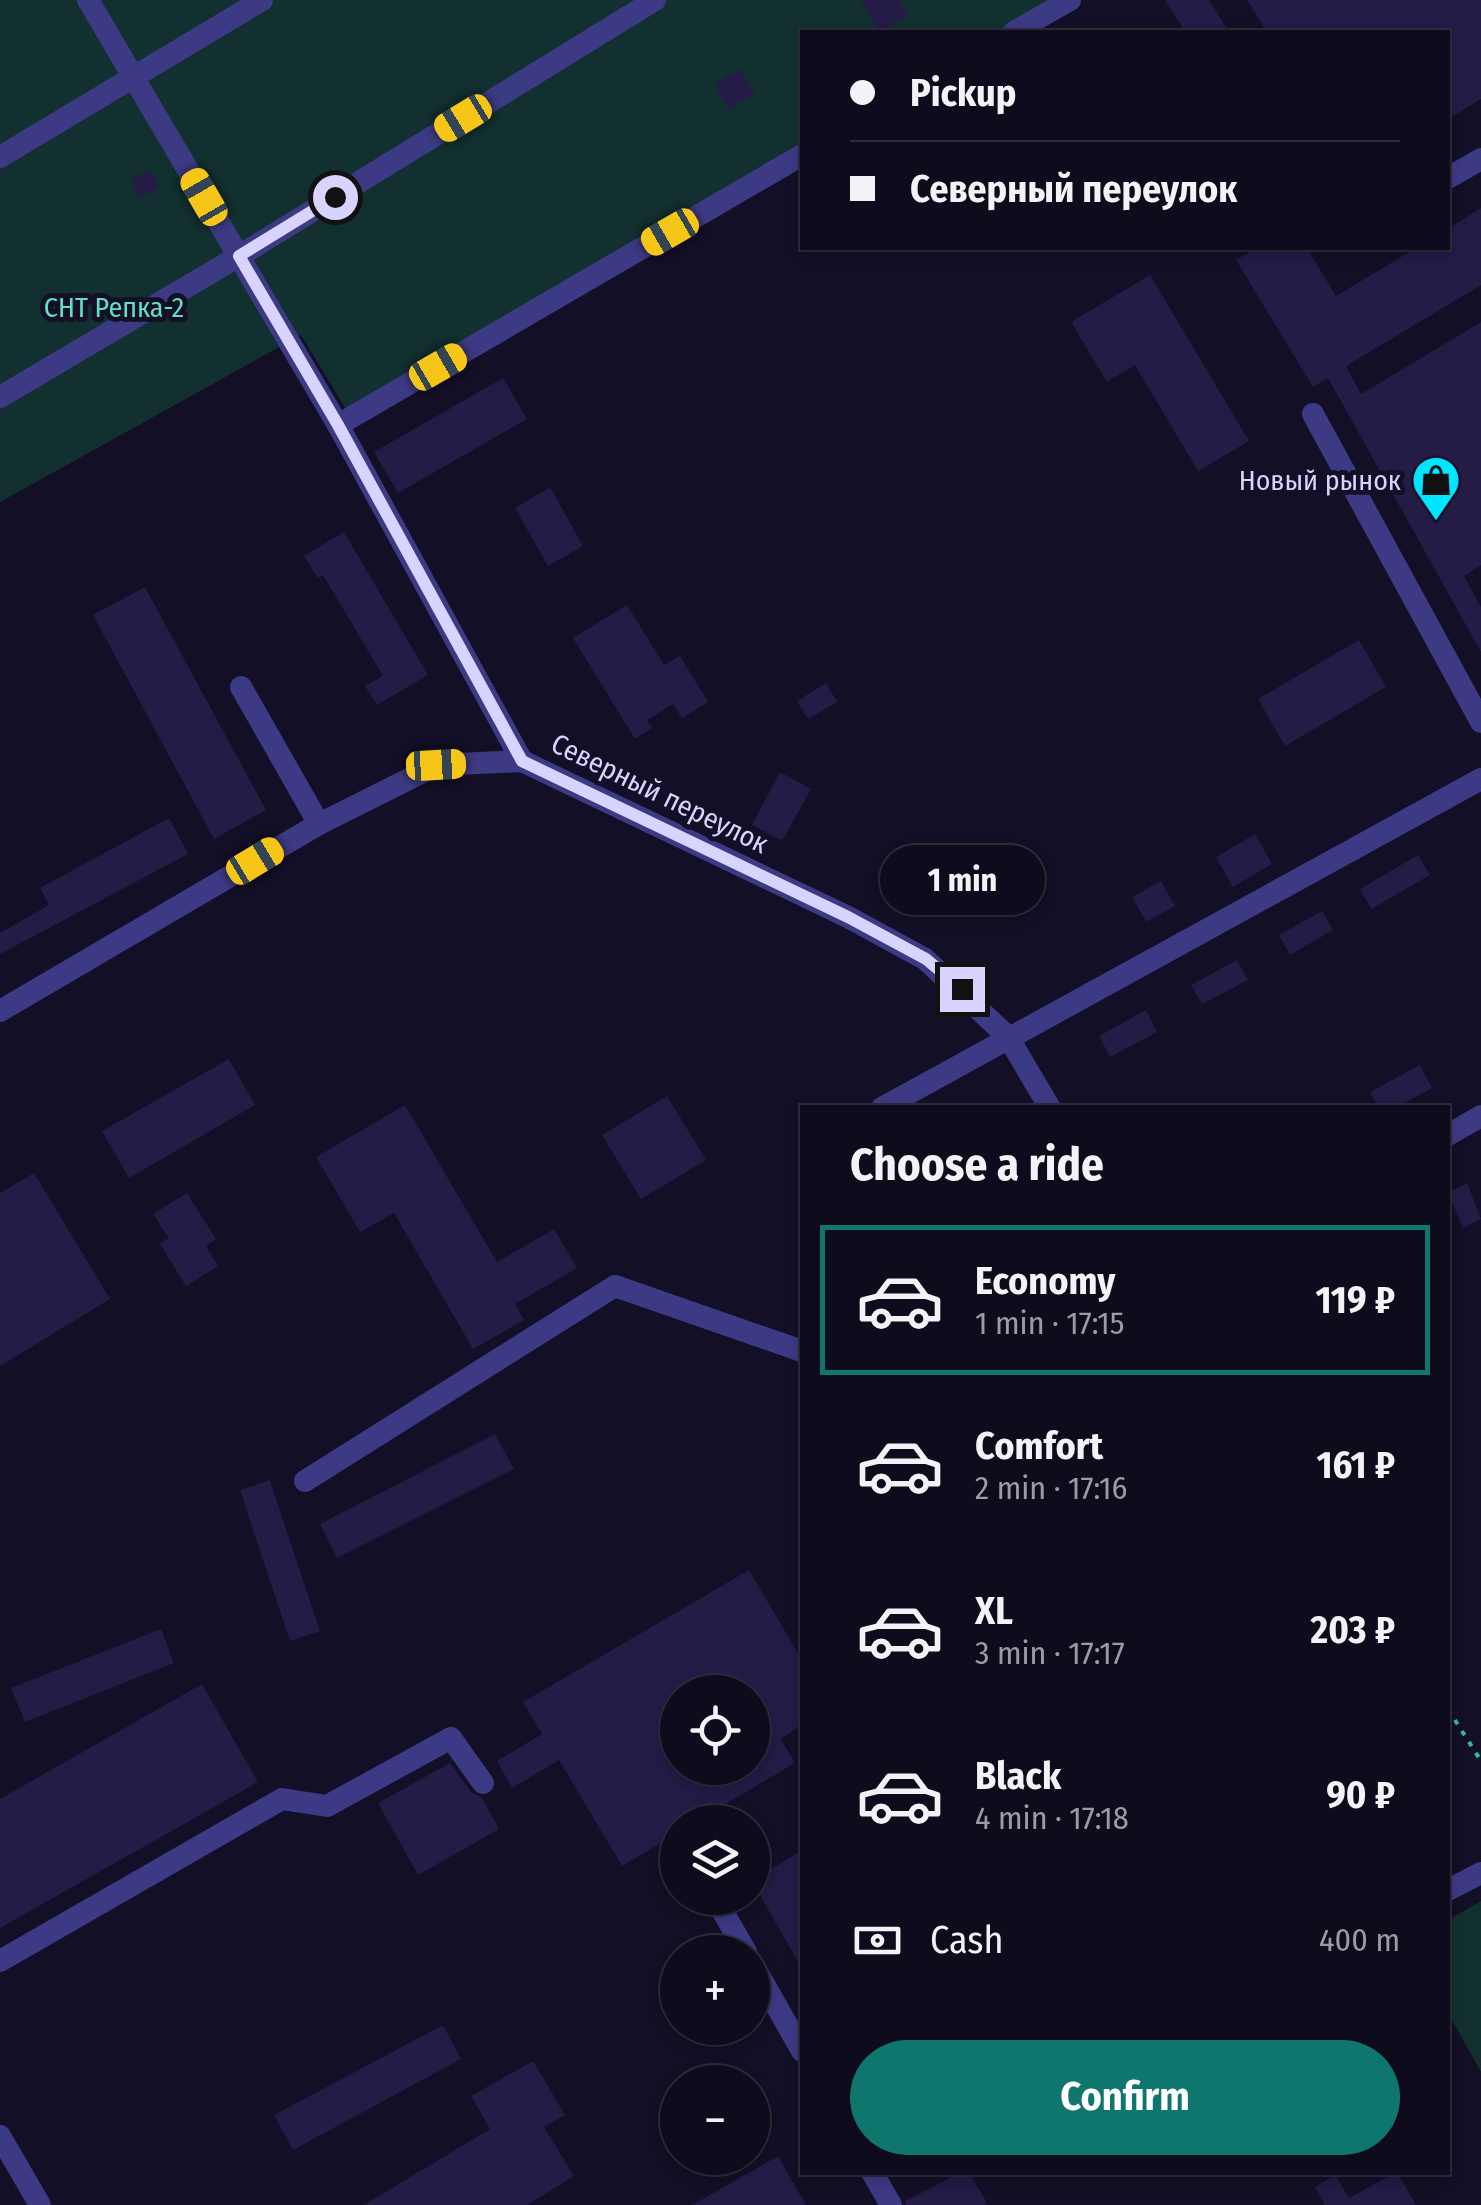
<!DOCTYPE html>
<html lang="en">
<head>
<meta charset="utf-8">
<style>
  body { margin:0; font-family:"Fira Sans Condensed",sans-serif; background:#171425; color:#f1f3f6; height:100vh; display:flex; flex-direction:column; font-size:38px; white-space:nowrap }
  * { box-sizing:border-box; margin:0 }
  p { font-size:32px; color:#9b9ba3 }
  .icon { flex:none; width:55px; height:55px; fill:none; stroke:currentColor; stroke-width:2; stroke-linecap:round; stroke-linejoin:round }
  .map { position:relative; flex:1; overflow:hidden }
  .panel { position:absolute; left:800px; top:1105px; width:650px; height:1070px; display:flex; flex-direction:column; background:#0e0b1c; border-radius:0px; box-shadow:0 5px 15px #0003,0 0 0 2px #2e2b3b }
  .panel>* { flex:none }
  .banner { position:absolute; left:800px; top:30px; width:650px; height:220px; border-radius:0px; box-shadow:0 5px 15px #0003,0 0 0 2px #2e2b3b; display:grid; align-content:center; height:220px; padding:0 50px; background:#0e0b1c }
  .fabs { position:absolute; left:660px; top:1675px; display:grid; gap:20px }
  .fabs a { display:grid; place-items:center; width:110px; height:110px; border-radius:50%; background:#0e0b1c; box-shadow:0 5px 15px #0003,0 0 0 2px #2e2b3b; font-size:50px }
  .end { position:absolute; width:45px; height:45px; margin:-22px; border:12px solid #d9d4ff; background:#111; box-shadow:0 0 0 5px #111 }
  .from { border-radius:50% }
  .bubble { position:absolute; height:70px; border-radius:35px; background:#0e0b1c; box-shadow:0 5px 15px #0003,0 0 0 2px #2e2b3b; font-size:32px; font-weight:700; line-height:70px; text-align:center }
  .car { position:absolute; width:30px; height:60px; margin:-30px -15px; border-radius:12px; box-shadow:0 0 8px 2px #0007; background:linear-gradient(#f5c518 24%,#345 0 40%,#f5c518 0 76%,#345 0 86%,#f5c518 0) }
  .banner b { display:flex; align-items:center; gap:35px; height:95px; font-size:38px }
  .banner b+b { border-top:2px solid #2e2b3b }
  .banner i { width:25px; height:25px; background:#f1f3f6 }
  ul { padding:0; list-style:none }
  li { display:flex; align-items:center; gap:30px; height:150px; margin:0 20px 15px; padding:0 30px; border:5px solid transparent; border-radius:0px }
  li div { flex:1 }
  li b { display:block; font-size:38px }
  li em { font-style:normal; font-weight:700 }
  li.active { border-color:#0f766e }
  li>.icon { width:90px; height:90px; stroke-width:1.5 }
  h2 { padding:0 50px; font-size:45px; line-height:120px }
  .pay { display:flex; align-items:center; gap:25px; height:110px; padding:0 50px; font-size:38px }
  .pay p { margin-inline-start:auto }
  .button { display:flex; gap:20px; margin-top:auto; padding:20px 50px }
  .button a { flex:1; height:115px; border-radius:60px; background:#0f766e; color:#fff; font-size:40px; font-weight:700; line-height:115px; text-align:center }
  .map>svg:first-child { display:block }
  .green { fill:#12302f }
  .building { fill:#241b47; fill-rule:evenodd }
  .lines { fill:none; stroke-linecap:round; stroke-linejoin:round }
  .path { stroke:#2fb8b0; stroke-width:4; stroke-dasharray:5 8; stroke-linecap:butt }
  .minor { stroke:#3d3a85; stroke-width:22 }
  .route { stroke:#d9d4ff; stroke-width:12 }
  .labels { text-anchor:middle; stroke-width:10; stroke-linejoin:round; paint-order:stroke }
  .park-label { font-size:28px; fill:#5fe0c0; stroke:#130f26 }
  .poi-label { font-size:28px; fill:#d9d4ff; stroke:#130f26; text-anchor:end }
  .street-label { font-size:28px; fill:#d9d4ff; stroke:#130f26 }
</style>
</head>
<body>
<div class="map">
<svg width="1481" height="2205" viewBox="0 0 1481 2205">
  <rect width="100%" height="100%" fill="#130f26"/>
  <!-- green -->
  <g class="green">
    <path d="M0,0H1071L1016,32H802V157L353,421L301,335L0,502Z"/>
    <path d="M1481,1901V2072L1448,2013V1920Z"/>
  </g>
  <!-- building -->
  <g class="building">
    <path d="M861,0H899L908,16L879,32Z"/>
    <path d="M1165,0H1209L1229,32H1185Z"/>
    <path d="M1247,0H1481V99L1448,119V32H1267Z"/>
    <path d="M740,69L755,93L729,109L714,84Z"/>
    <path d="M151,170L160,188L139,198L131,179Z"/>
    <path d="M1481,208V285L1346,366L1361,394L1481,322V565L1464,576L1481,607V652L1328,378L1313,387L1236,260L1257,248H1307L1336,296L1416,248H1448V229Z"/>
    <path d="M1150,275L1249,441L1198,471L1135,365L1107,382L1071,322Z"/>
    <path d="M503,378L527,419L398,493L374,452Z"/>
    <path d="M550,487L583,546L548,566L515,508Z"/>
    <path d="M344,532L428,675L377,705L365,686L383,676L323,575L318,578L304,556Z"/>
    <path d="M145,587L266,810L214,839L93,615Z"/>
    <path d="M627,605L664,665L680,656L708,702L682,718L673,704L647,720L652,728L635,739L573,638Z"/>
    <path d="M1359,640L1386,687L1285,746L1258,699Z"/>
    <path d="M826,683L837,702L808,719L797,701Z"/>
    <path d="M780,772L811,789L782,841L752,825Z"/>
    <path d="M169,818L188,854L0,954V933L49,905L40,888Z"/>
    <path d="M1255,834L1272,864L1233,887L1216,857Z"/>
    <path d="M1418,855L1430,875L1371,909L1360,889Z"/>
    <path d="M1161,881L1175,906L1146,922L1132,897Z"/>
    <path d="M1322,911L1333,930L1290,955L1279,935Z"/>
    <path d="M1237,960L1248,980L1202,1004L1191,985Z"/>
    <path d="M1146,1010L1157,1032L1110,1057L1099,1036Z"/>
    <path d="M229,1059L255,1105L129,1178L102,1131Z"/>
    <path d="M1420,1065L1432,1088L1395,1108H1379L1370,1092Z"/>
    <path d="M667,1096L706,1160L641,1199L602,1135Z"/>
    <path d="M405,1105L497,1262L554,1229L577,1268L515,1304L524,1320L473,1349L394,1213L360,1232L316,1157Z"/>
    <path d="M34,1173L110,1299L0,1366V1193Z"/>
    <path d="M1467,1183L1481,1219L1463,1228L1448,1193Z"/>
    <path d="M187,1193L216,1239L206,1246L218,1266L186,1286L160,1244L169,1238L153,1214Z"/>
    <path d="M495,1434L514,1469L337,1558L320,1524Z"/>
    <path d="M270,1480L320,1631L290,1641L240,1490Z"/>
    <path d="M749,1570L802,1660V1724L781,1739L795,1763L695,1822H678V1833L622,1866L559,1760L512,1788L497,1761L542,1734L523,1702ZM678,1692H752V1768H678Z"/>
    <path d="M161,1629L174,1663L25,1722L11,1688Z"/>
    <path d="M202,1684L258,1782L0,1928V1799Z"/>
    <path d="M450,1763L471,1792L482,1798L499,1829L418,1875L378,1803Z"/>
    <path d="M802,1850V1969L752,1881Z"/>
    <path d="M443,2025L461,2059L293,2150L274,2115Z"/>
    <path d="M533,2061L565,2115L544,2127L574,2176L527,2205H364L490,2129L471,2096Z"/>
    <path d="M778,2156L806,2205H692Z"/>
    <path d="M962,2172H969L988,2205H906L905,2201Z"/>
    <path d="M1397,2172L1416,2205H1325L1315,2187L1335,2175L1349,2198Z"/>
  </g>
  <g class="lines">
    <!-- path -->
    <path class="path" d="M1448,1709L1481,1761"/>
    <!-- minor -->
    <g class="minor">
      <path d="M88,0L338,425L522,761"/>
      <path d="M1014,32L1070,0"/>
      <path d="M0,157L262,0"/>
      <path d="M1448,178L1481,159"/>
      <path d="M0,397L239,256L655,0"/>
      <path d="M1313,414L1481,722"/>
      <path d="M338,425L802,155"/>
      <path d="M241,687L319,824"/>
      <path d="M0,1011L319,824L437,765L522,761L848,917L925,959L1008,1037L1050,1108"/>
      <path d="M882,1108L1481,779"/>
      <path d="M1448,1135L1481,1116"/>
      <path d="M305,1481L615,1286L802,1351"/>
      <path d="M1448,1890L1481,1873"/>
      <path d="M715,1898L746,1952"/>
      <path d="M0,1961L282,1799L327,1806L451,1738L483,1783"/>
      <path d="M752,1963L802,2051"/>
      <path d="M0,2136L40,2205"/>
      <path d="M872,2172L891,2205"/>
    </g>
  </g>
  <g class="lines">
    <!-- route -->
    <path class="route" d="M335,197L239,256L338,425L522,761L848,917L926,959L962,989"/>
  </g>
  <!-- icons -->
  <defs>
    <g id="shop-pin" transform="scale(2.5)"><path d="M0 17L-7.5 6A9.5 9.5 0 1 1 7.5 6Z" fill="#00e5ff" stroke="#130f26"/><path d="M-5-2.5h2.3a2.7 3.5 0 0 1 5.4 0H5L5.5 6h-11ZM-1.5-2.5h3a1.5 2.3 0 0 0-3 0Z" fill="#111"/></g>
  </defs>
  <g fill-rule="evenodd">
    <use href="#shop-pin" x="1436" y="480"/>
  </g>
  <g class="labels">
    <!-- park labels -->
    <g class="park-label">
      <text x="114" y="317">СНТ Репка-2</text>
    </g>
    <!-- poi labels -->
    <g class="poi-label">
      <text x="1401" y="490">Новый рынок</text>
    </g>
    <!-- street labels -->
    <g class="street-label">
      <text transform="translate(660 793) rotate(26)" y="10">Северный переулок</text>
    </g>
  </g>
</svg>
<div class="fabs">
<a><svg class="icon" aria-label="locate" viewBox="0 0 24 24"><circle cx="12" cy="12" r="6"/><path d="M12 2v4M12 18v4M2 12h4M18 12h4"/></svg></a>
<a><svg class="icon" aria-label="layers" viewBox="0 0 24 24"><path d="M12 4l9 5-9 5-9-5zM3 14l9 5 9-5"/></svg></a>
<a>+</a>
<a>−</a>
</div>
<i class="end from" style="left:335px;top:197px"></i>
<i class="end" style="left:962px;top:989px"></i>
<div class="bubble" style="left:880px;top:845px;width:165px">1 min</div>
<i class="car" style="left:463px;top:118px;rotate:239deg"></i>
<i class="car" style="left:204px;top:197px;rotate:330deg"></i>
<i class="car" style="left:670px;top:232px;rotate:240deg"></i>
<i class="car" style="left:438px;top:367px;rotate:60deg"></i>
<i class="car" style="left:436px;top:765px;rotate:87deg"></i>
<i class="car" style="left:255px;top:861px;rotate:59deg"></i>
<div class="banner">
<b><i class="from"></i>Pickup</b>
<b><i></i>Северный переулок</b>
</div>
<section class="panel">
<h2>Choose a ride</h2>
<ul>
<li class="active"><svg class="icon" aria-label="car" viewBox="0 0 24 24"><path d="M5 17H2v-5l4-1 3-4h7l3 4 3 1v5h-3M9 17h6M6 11h13"/><circle cx="7" cy="17" r="2"/><circle cx="17" cy="17" r="2"/></svg><div><b>Economy</b><p>1 min · 17:15</p></div><em>119 ₽</em></li>
<li><svg class="icon" aria-label="car" viewBox="0 0 24 24"><path d="M5 17H2v-5l4-1 3-4h7l3 4 3 1v5h-3M9 17h6M6 11h13"/><circle cx="7" cy="17" r="2"/><circle cx="17" cy="17" r="2"/></svg><div><b>Comfort</b><p>2 min · 17:16</p></div><em>161 ₽</em></li>
<li><svg class="icon" aria-label="car" viewBox="0 0 24 24"><path d="M5 17H2v-5l4-1 3-4h7l3 4 3 1v5h-3M9 17h6M6 11h13"/><circle cx="7" cy="17" r="2"/><circle cx="17" cy="17" r="2"/></svg><div><b>XL</b><p>3 min · 17:17</p></div><em>203 ₽</em></li>
<li><svg class="icon" aria-label="car" viewBox="0 0 24 24"><path d="M5 17H2v-5l4-1 3-4h7l3 4 3 1v5h-3M9 17h6M6 11h13"/><circle cx="7" cy="17" r="2"/><circle cx="17" cy="17" r="2"/></svg><div><b>Black</b><p>4 min · 17:18</p></div><em>90 ₽</em></li>
</ul>
<div class="pay"><svg class="icon" aria-label="cash" viewBox="0 0 24 24"><path d="M3 7h18v10H3z"/><circle cx="12" cy="12" r="2"/></svg>Cash<p>400 m</p></div>
<div class="button"><a>Confirm</a></div>
</section>
</div>
</body>
</html>
